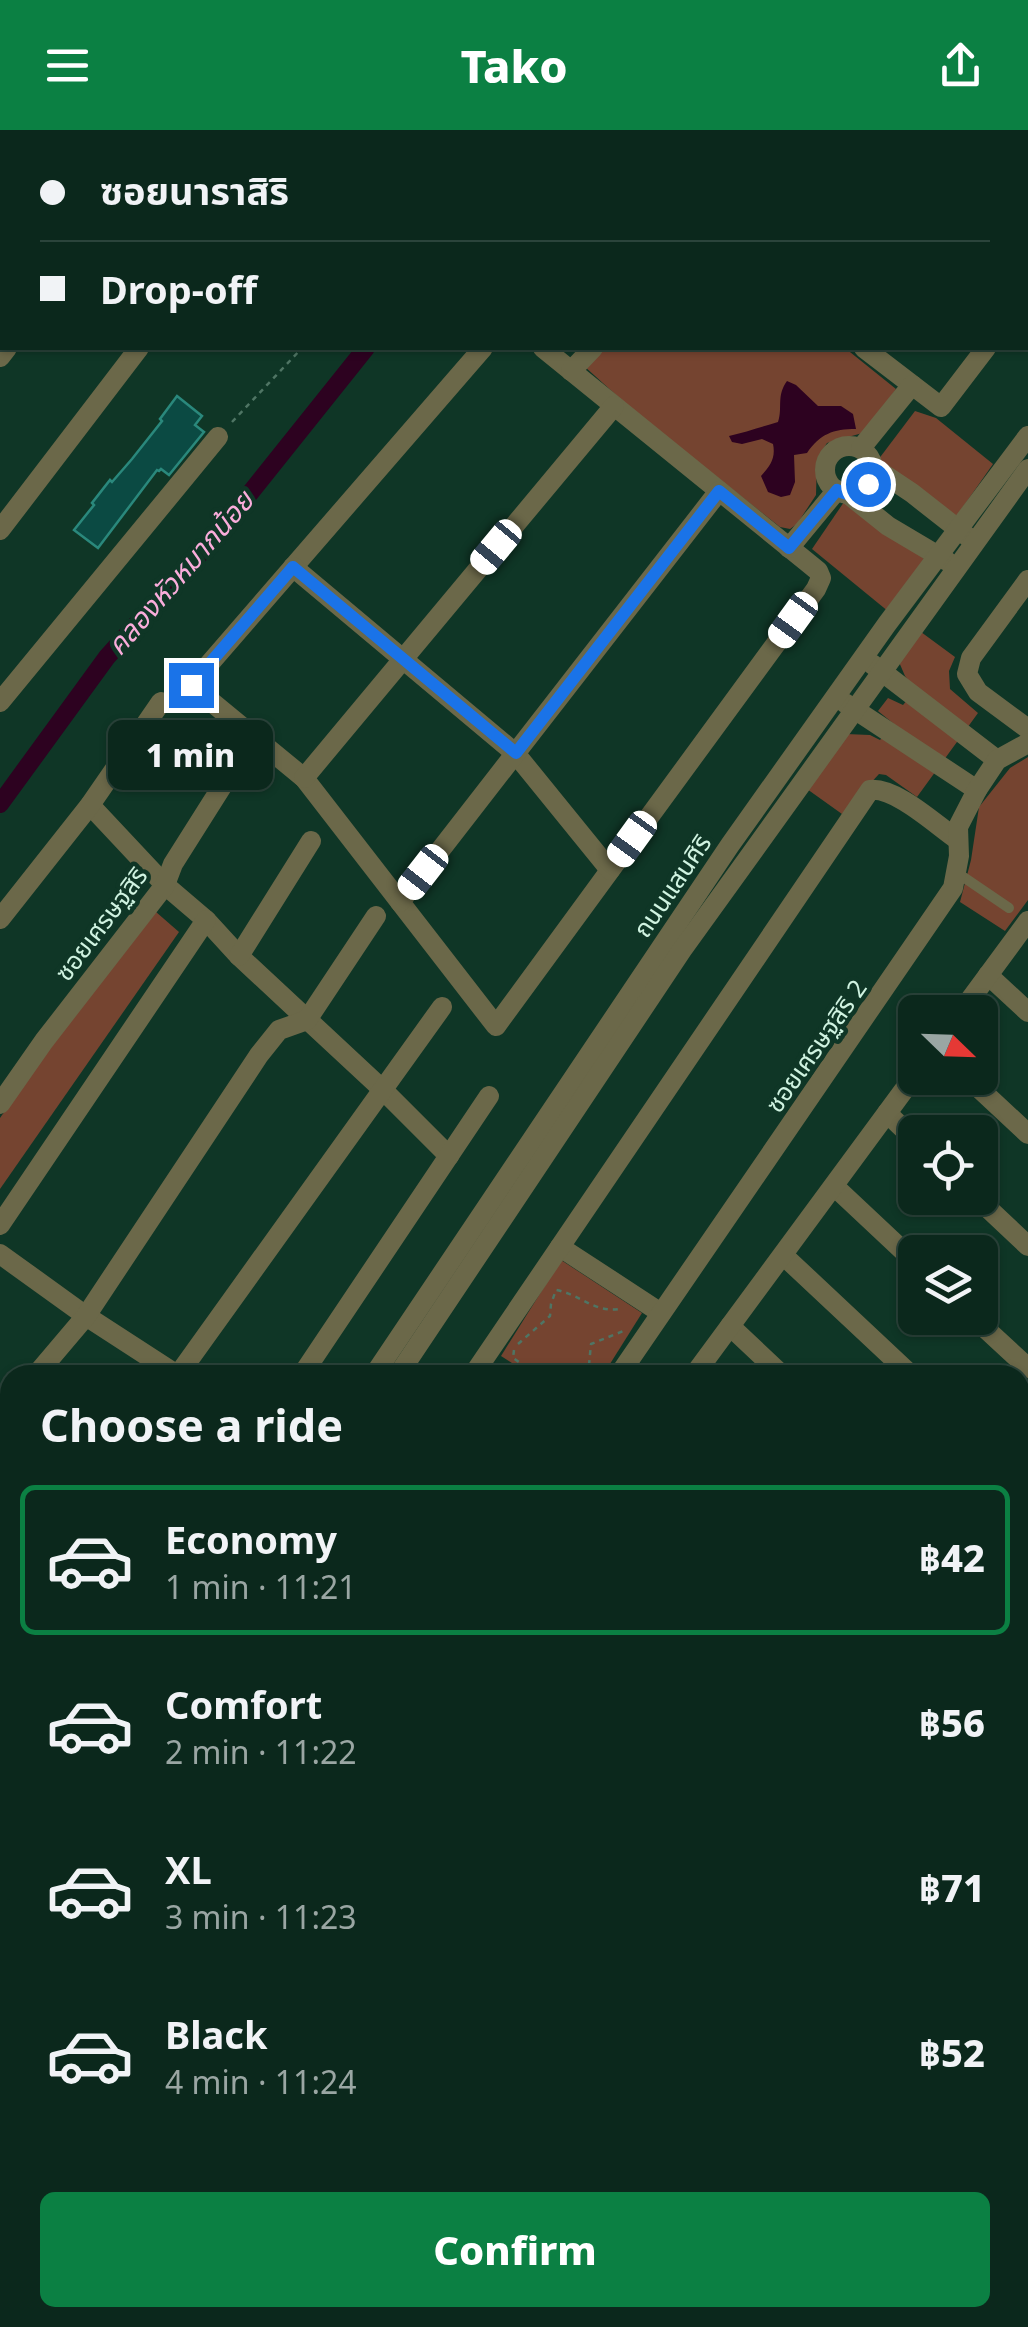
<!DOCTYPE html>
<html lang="en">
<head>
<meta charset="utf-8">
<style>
  body { margin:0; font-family:"Noto Sans","Noto Sans Thai",sans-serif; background:#193429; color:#f1f3f6; height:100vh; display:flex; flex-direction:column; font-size:38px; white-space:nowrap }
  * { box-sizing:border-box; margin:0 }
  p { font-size:32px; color:#9aa6a3 }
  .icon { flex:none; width:55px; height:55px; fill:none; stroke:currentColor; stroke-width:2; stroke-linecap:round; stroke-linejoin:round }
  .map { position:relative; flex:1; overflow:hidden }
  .drawer { position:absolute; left:0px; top:1235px; width:1030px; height:962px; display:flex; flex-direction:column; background:#0b281c; border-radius:30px 30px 0 0; box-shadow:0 2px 8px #0004,0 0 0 2px #2b443b }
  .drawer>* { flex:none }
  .top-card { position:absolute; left:0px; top:0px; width:1030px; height:220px; box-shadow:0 2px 8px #0004,0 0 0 2px #2b443b; display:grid; align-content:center; height:220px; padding:0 40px; background:#0b281c }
  .needle { width:65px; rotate:113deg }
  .tools { position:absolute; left:898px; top:865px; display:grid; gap:20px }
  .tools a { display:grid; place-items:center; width:100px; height:100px; border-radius:15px; background:#0b281c; box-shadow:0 2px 8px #0004,0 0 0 2px #2b443b; font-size:50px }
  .end { position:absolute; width:45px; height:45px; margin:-22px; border:12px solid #1a73e8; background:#fff; box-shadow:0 0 0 5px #fff }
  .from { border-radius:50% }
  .bubble { position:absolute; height:70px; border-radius:15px; background:#0b281c; box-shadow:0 2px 8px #0004,0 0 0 2px #2b443b; font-size:32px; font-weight:800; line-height:70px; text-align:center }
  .car { position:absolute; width:30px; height:60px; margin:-30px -15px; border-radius:12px; box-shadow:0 0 8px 2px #0007; background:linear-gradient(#fff 24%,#345 0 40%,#fff 0 76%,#345 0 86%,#fff 0) }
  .top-card b { display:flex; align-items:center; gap:35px; height:95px; font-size:38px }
  .top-card b+b { border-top:2px solid #2b443b }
  .top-card i { width:25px; height:25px; background:#f1f3f6 }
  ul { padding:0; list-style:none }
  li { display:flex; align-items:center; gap:30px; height:150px; margin:0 20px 15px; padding:0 20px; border:5px solid transparent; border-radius:15px }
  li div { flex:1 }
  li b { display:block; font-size:38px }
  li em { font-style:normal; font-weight:800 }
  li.active { border-color:#0b8043 }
  li>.icon { width:90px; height:90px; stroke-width:1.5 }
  h2 { padding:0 40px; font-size:45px; line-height:120px }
  .action { display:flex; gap:20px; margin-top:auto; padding:20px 40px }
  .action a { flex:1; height:115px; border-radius:15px; background:#0b8043; color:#fff; font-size:40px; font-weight:800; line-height:115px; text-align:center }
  header { display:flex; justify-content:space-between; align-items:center; height:130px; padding:0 40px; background:#0b8043; color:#fff; font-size:45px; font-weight:800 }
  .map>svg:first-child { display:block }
  .green { fill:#754430 }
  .water { fill:#2d0220 }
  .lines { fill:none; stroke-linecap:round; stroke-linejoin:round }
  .canal { stroke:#2d0220; stroke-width:18 }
  .building { fill:#0b4a43; stroke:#2a887c; stroke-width:2.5 }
  .path { stroke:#4f7564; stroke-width:2.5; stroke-dasharray:5 5; stroke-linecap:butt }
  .service { stroke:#6b6849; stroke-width:10 }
  .minor { stroke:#6b6849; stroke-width:20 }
  .route { stroke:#1a73e8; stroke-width:12 }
  .labels { text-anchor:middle; stroke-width:9; stroke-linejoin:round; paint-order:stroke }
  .street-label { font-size:25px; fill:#d0f3e1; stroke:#0f3626 }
  .water-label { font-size:28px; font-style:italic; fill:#faaddb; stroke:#0f3626 }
</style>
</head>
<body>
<header><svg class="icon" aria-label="menu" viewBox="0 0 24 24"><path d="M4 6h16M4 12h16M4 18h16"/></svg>Tako<svg class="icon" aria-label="share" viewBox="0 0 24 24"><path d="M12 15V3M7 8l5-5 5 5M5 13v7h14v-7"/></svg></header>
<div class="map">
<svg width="1028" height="2197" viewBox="0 0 1028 2197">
  <rect width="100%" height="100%" fill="#0f3626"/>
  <!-- green -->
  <g class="green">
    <path d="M601,218H845L896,259L866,302L827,313L817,329L816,365L797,394L790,399L780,397L636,283L584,236Z"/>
    <path d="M915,281L936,288L993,334L956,387L878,330Z"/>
    <path d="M844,372L926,430L889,482L812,419Z"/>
    <path d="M921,502L955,527L949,541L950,559L978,583L917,667L886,645L879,644L842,684L807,659L846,604L870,605L880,610L894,594L878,581L888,568L903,575L916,560L905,546L899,532Z"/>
    <path d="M1028,627V770L1005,801L960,772L971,730L979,677L1010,638Z"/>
    <path d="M148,775L179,802L0,1059V988Z"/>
    <path d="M561,1130L642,1183L603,1245H531L501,1226Z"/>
    <path d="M0,1302L10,1309V1423L0,1413Z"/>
  </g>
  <!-- water -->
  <path class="water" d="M787,251L796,255L818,276H841L853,284L856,299C833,299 820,304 807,323L794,325L795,352L790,365L781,367L768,362L761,346C770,336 776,328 773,314L762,309L742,314L732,312L729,306C746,302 761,297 778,292C783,278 776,266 787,251Z"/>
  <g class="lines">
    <!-- canal -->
    <g class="canal">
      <path d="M577,2L579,0"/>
      <path d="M0,674L107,527L215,407L366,218"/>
      <path d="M0,1764L10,1769"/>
      <path d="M1020,2142L1028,2145"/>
    </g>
  </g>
  <!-- building -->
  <path class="building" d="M177,266L202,286L195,295L204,302L169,345L161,339L159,341L157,340L98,418L74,400L94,375L92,373L110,350L112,352L132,329L162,291L160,289Z"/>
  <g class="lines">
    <!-- path -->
    <g class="path">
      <path d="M142,0L144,2"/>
      <path d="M121,2L122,0"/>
      <path d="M506,2L508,0"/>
      <path d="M2,167L0,170L2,172"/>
      <path d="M232,292L302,218"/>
      <path d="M518,1214L550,1186L551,1174L556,1160C579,1164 595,1183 619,1179"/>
      <path d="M514,1220L513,1228L538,1245"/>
      <path d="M588,1245L591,1214L626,1200"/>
      <path d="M0,1784L10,1789"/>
      <path d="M1020,2153L1028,2155"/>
    </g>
    <!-- service -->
    <path class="service" d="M956,742L1009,778"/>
    <!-- minor -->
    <g class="minor">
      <path d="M201,0L204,2"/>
      <path d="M622,0L624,2"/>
      <path d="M57,2L59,0"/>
      <path d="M171,2L173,0"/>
      <path d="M325,2L327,0"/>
      <path d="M789,2L791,0"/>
      <path d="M978,2L980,0"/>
      <path d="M0,71L2,68"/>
      <path d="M1028,162V161"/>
      <path d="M483,218L191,555L304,648L496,896L816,459L821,448L818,441L807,432L543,218"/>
      <path d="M864,218L941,277L986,218"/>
      <path d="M0,227L7,218"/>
      <path d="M571,241L593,218"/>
      <circle cx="849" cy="340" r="24"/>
      <path d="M861,318L912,255"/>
      <path d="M873,337L912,363L968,407"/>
      <path d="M848,364L888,396L947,431"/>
      <path d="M0,400L139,218"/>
      <path d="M789,418L837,360"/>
      <path d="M293,437L515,623L610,740"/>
      <path d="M1028,450L971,528L967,544L978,562L1028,599"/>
      <path d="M872,534L997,630"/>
      <path d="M0,572L218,307"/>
      <path d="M845,573L977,660"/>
      <path d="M304,648L614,276"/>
      <path d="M90,675L165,755L206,790L239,826L382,959L449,1026"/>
      <path d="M400,772L719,361"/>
      <path d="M0,789L90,675L161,572"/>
      <path d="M239,826L311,711"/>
      <path d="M988,845L1028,882"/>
      <path d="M961,882L1028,791"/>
      <path d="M968,948L1028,1004"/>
      <path d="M0,974L44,911L165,755L173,734L233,639"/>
      <path d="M887,983L915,1010"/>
      <path d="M834,1056L915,1132"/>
      <path d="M977,1068L1028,1116"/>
      <path d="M0,1095L206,790"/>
      <path d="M560,1117L661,1183"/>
      <path d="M0,1124L86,1186L177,1245"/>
      <path d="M783,1125L911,1245"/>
      <path d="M974,1188L1028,1238"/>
      <path d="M730,1196L782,1245"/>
      <path d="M36,1245L86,1186L259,925L279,900L307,890L376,786"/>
      <path d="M178,1245L442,877"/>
      <path d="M302,1245L489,966"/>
      <path d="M374,1245L730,715L887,494L1028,306"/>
      <path d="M398,1245L682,820L1028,339"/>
      <path d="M473,1245L870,660C896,657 936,695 958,710"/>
      <path d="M619,1245L953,758L959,726L958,697L977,660L997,630L1028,613"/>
      <path d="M694,1245L915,945"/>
      <path d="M0,1287L10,1275"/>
      <path d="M1020,1348L1028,1355"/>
      <path d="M0,1429L10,1441"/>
      <path d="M1020,1469L1028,1477"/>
      <path d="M0,1499L10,1486"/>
      <path d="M1020,1585L1028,1593"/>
      <path d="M1020,1697L1028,1705"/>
      <path d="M0,1711L10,1715"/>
      <path d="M0,1728L10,1733"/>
      <path d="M1020,1778L1028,1769"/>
      <path d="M0,1860L10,1864"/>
      <path d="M1020,1922L1028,1913"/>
      <path d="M1020,1959L1028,1951"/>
      <path d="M1020,2100L1028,2091"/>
      <path d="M0,2106L10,2089"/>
      <path d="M0,2137L10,2120"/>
      <path d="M806,2197L811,2188"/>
    </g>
  </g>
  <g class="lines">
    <!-- route -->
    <path class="route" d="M191,555L293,437L516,623L719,361L789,418L837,360C849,367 859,364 868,354"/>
  </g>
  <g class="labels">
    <!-- street labels -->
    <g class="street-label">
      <text transform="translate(672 756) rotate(-56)" y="9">ถนนแสนศิริ</text>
      <text transform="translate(101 794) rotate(-53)" y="9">ซอยเศรษฐสิริ</text>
      <text transform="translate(816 916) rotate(-55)" y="9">ซอยเศรษฐสิริ 2</text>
    </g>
    <!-- water labels -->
    <g class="water-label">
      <text transform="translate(180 443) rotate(-49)" y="10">คลองหัวหมากน้อย</text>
    </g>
  </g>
</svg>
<div class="tools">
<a><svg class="needle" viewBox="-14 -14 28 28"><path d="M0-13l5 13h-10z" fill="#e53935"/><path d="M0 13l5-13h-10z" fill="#9aa6a3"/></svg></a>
<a><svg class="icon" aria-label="locate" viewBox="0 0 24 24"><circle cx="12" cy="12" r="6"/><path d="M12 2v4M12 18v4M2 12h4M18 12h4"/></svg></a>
<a><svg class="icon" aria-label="layers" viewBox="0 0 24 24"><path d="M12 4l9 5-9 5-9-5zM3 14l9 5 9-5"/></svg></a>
</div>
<i class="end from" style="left:868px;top:354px"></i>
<i class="end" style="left:191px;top:555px"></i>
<div class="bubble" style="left:108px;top:590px;width:165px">1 min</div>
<i class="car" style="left:496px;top:417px;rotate:220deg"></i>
<i class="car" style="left:793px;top:490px;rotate:216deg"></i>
<i class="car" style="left:632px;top:709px;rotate:216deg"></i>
<i class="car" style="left:423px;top:742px;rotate:218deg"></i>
<div class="top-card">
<b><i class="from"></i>ซอยนาราสิริ</b>
<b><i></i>Drop-off</b>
</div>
<section class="drawer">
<h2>Choose a ride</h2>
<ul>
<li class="active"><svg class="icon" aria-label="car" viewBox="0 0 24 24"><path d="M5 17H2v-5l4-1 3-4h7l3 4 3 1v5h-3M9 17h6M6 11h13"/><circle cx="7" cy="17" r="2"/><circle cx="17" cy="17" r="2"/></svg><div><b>Economy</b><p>1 min · 11:21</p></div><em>฿42</em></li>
<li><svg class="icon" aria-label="car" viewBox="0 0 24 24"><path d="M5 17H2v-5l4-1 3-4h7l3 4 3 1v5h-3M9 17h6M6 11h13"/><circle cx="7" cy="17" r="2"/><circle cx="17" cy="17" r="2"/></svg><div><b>Comfort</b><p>2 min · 11:22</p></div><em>฿56</em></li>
<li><svg class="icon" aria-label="car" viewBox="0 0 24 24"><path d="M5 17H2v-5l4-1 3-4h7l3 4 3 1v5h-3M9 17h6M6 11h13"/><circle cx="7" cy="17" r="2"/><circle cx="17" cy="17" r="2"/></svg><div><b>XL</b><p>3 min · 11:23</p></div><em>฿71</em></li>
<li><svg class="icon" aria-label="car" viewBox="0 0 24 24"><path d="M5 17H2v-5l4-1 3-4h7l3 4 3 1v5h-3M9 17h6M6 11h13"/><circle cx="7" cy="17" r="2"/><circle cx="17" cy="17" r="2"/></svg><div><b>Black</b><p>4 min · 11:24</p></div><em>฿52</em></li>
</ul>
<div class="action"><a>Confirm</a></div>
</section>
</div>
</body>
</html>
